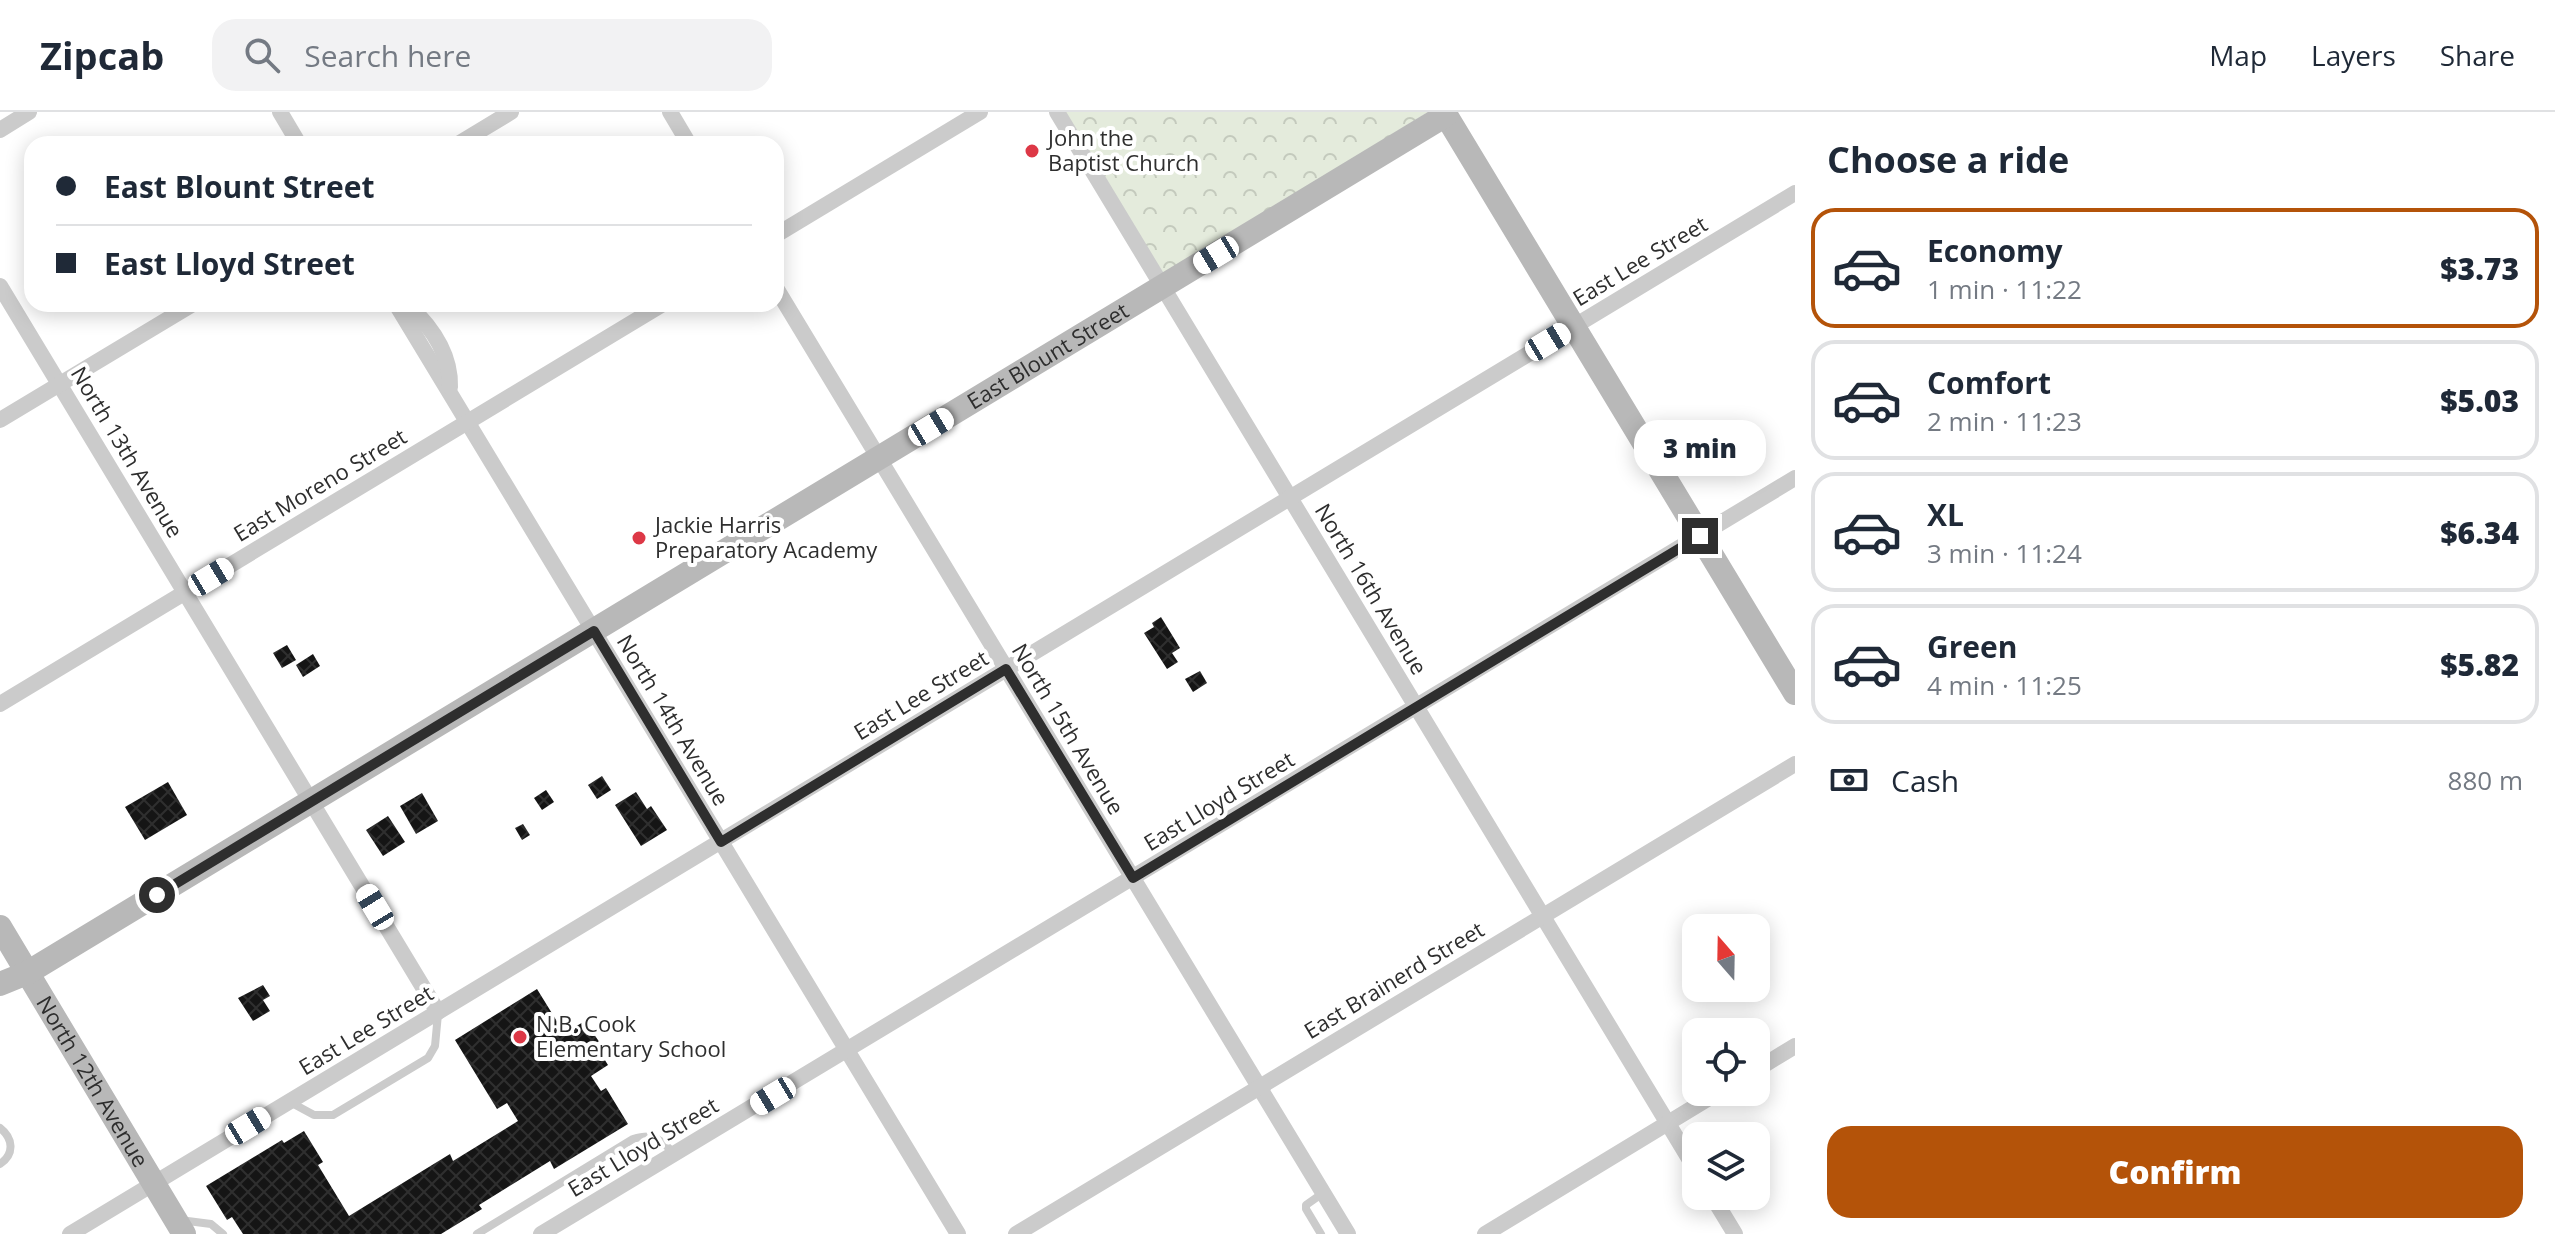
<!DOCTYPE html>
<html lang="en">
<head>
<meta charset="utf-8">
<style>
  body { margin:0; font-family:"Open Sans",sans-serif; background:#f2f2f3; color:#1f2937; height:100vh; display:flex; flex-direction:column; font-size:30px; white-space:nowrap }
  * { box-sizing:border-box; margin:0 }
  p { font-size:26px; color:#747a83 }
  .icon { flex:none; width:44px; height:44px; fill:none; stroke:currentColor; stroke-width:2; stroke-linecap:round; stroke-linejoin:round }
  .map { position:relative; flex:1; overflow:hidden }
  .details { display:flex; flex-direction:column; background:#fff; width:760px }
  .details>* { flex:none }
  .top-card { position:absolute; left:24px; top:24px; width:760px; height:176px; border-radius:24px; box-shadow:0 4px 20px #0003; display:grid; align-content:center; height:176px; padding:0 32px; background:#fff }
  .needle { width:52px; rotate:340deg }
  .tools { position:absolute; left:1682px; top:802px; display:grid; gap:16px }
  .tools a { display:grid; place-items:center; width:88px; height:88px; border-radius:16px; background:#fff; box-shadow:0 4px 20px #0003; font-size:40px }
  .end { position:absolute; width:36px; height:36px; margin:-18px; border:10px solid #2e2e2e; background:#fff; box-shadow:0 0 0 4px #fff }
  .from { border-radius:50% }
  .bubble { position:absolute; height:56px; border-radius:24px; background:#fff; box-shadow:0 4px 20px #0003; font-size:26px; font-weight:800; line-height:56px; text-align:center }
  .car { position:absolute; width:24px; height:48px; margin:-24px -12px; border-radius:10px; box-shadow:0 0 6px 2px #0007; background:linear-gradient(#fff 24%,#345 0 40%,#fff 0 76%,#345 0 86%,#fff 0) }
  .top-card b { display:flex; align-items:center; gap:28px; height:76px; font-size:30px }
  .top-card b+b { border-top:2px solid #e0e1e3 }
  .top-card i { width:20px; height:20px; background:#1f2937 }
  ul { padding:0; list-style:none }
  li { display:flex; align-items:center; gap:24px; height:120px; margin:0 16px 12px; padding:0 16px; border:4px solid #e0e1e3; border-radius:24px }
  li div { flex:1 }
  li b { display:block; font-size:30px }
  li em { font-style:normal; font-weight:800 }
  li.selected { border-color:#b45309 }
  li>.icon { width:72px; height:72px; stroke-width:1.5 }
  h2 { padding:0 32px; font-size:36px; line-height:96px }
  .pay { display:flex; align-items:center; gap:20px; height:88px; padding:0 32px; font-size:30px }
  .pay p { margin-inline-start:auto }
  .button { display:flex; gap:16px; margin-top:auto; padding:16px 32px }
  .button a { flex:1; height:92px; border-radius:24px; background:#b45309; color:#fff; font-size:32px; font-weight:800; line-height:92px; text-align:center }
  header { display:flex; align-items:center; gap:48px; box-sizing:border-box; height:112px; padding:0 40px; background:#fff; border-bottom:2px solid #e0e1e3 }
  header strong { font-size:38px }
  nav { display:flex; gap:44px; margin-inline-start:auto; font-size:28px }
  .search { width:560px; height:72px; background:#f2f2f3; display:flex; align-items:center; gap:20px; box-sizing:border-box; padding:0 28px; border-radius:24px; color:#747a83; font-size:30px }
  main { display:flex; flex:1; min-height:0 }
  .map>svg:first-child { display:block }
  .park { fill:url(#park-crowns) }
  .building { fill:url(#building-cross-hatch) }
  .lines { fill:none; stroke-linecap:round; stroke-linejoin:round }
  .lane { stroke:#cbcbcb; stroke-width:8 }
  .street { stroke:#cbcbcb; stroke-width:16 }
  .secondary { stroke:#b8b8b8; stroke-width:24 }
  .route { stroke:#2e2e2e; stroke-width:10 }
  .poi-dot { fill:#dd3846; stroke:#fff; stroke-width:3 }
  .labels { text-anchor:middle; stroke-width:8; stroke-linejoin:round; paint-order:stroke }
  .poi-label { font-size:22px; fill:#2e2e2e; stroke:#fff; text-anchor:start }
  .street-label { font-size:22px; fill:#2e2e2e; stroke:#fff }
</style>
</head>
<body>
<header>
<strong>Zipcab</strong>
<div class="search"><svg class="icon" aria-label="search" viewBox="0 0 24 24"><circle cx="10" cy="10" r="6"/><path d="M15 15l6 6"/></svg>Search here</div>
<nav><a>Map</a><a>Layers</a><a>Share</a></nav>
</header>
<main>
<div class="map">
<svg width="1795" height="1122" viewBox="0 0 1795 1122">
  <defs>
    <pattern id="park-crowns" width="20" height="18" patternUnits="userSpaceOnUse" patternTransform="scale(2)"><rect width="20" height="18" fill="#e4ebdc"/><path d="M2 6a3 3 0 1 1 6 0M12 15a3 3 0 1 1 6 0" fill="none" stroke="#c4cabd"/></pattern>
    <pattern id="building-cross-hatch" width="8" height="8" patternUnits="userSpaceOnUse" patternTransform="scale(2)"><rect width="8" height="8" fill="#151515"/><path d="M0 0l8 8M0 8l8-8" fill="none" stroke="#2f2f2f"/></pattern>
  </defs>
  <rect width="100%" height="100%" fill="#fff"/>
  <!-- park -->
  <path class="park" d="M1065,0H1428L1163,165Z"/>
  <!-- building -->
  <g class="building">
    <path d="M1161,505L1180,536L1172,541L1178,550L1167,557L1144,521L1154,515L1152,511Z"/>
    <path d="M287,533L296,548L282,556L273,541Z"/>
    <path d="M313,542L320,554L303,565L296,553Z"/>
    <path d="M1200,559L1207,571L1193,580L1185,567Z"/>
    <path d="M602,664L611,678L597,687L588,673Z"/>
    <path d="M168,670L187,703L145,728L125,695Z"/>
    <path d="M546,678L554,690L542,698L534,686Z"/>
    <path d="M636,680L647,697L651,694L667,718L641,734L615,693Z"/>
    <path d="M422,681L438,709L416,722L400,694Z"/>
    <path d="M388,704L405,730L383,744L366,718Z"/>
    <path d="M523,712L530,723L522,728L515,716Z"/>
    <path d="M263,873L270,884L263,888L270,899L253,909L238,886Z"/>
    <path d="M537,877L558,911L562,908L568,919L585,909L600,931L596,934L608,953L591,964L601,979L606,976L628,1012L554,1057L550,1049L479,1093L482,1097L441,1122H243L232,1105L227,1108L206,1074L282,1028L284,1031L304,1019L323,1050L318,1053L349,1104L450,1042L453,1049L518,1009L507,991L497,997L455,928Z"/>
  </g>
  <g class="lines">
    <!-- lane -->
    <g class="lane">
      <path d="M290,990L314,1003H333L428,946L435,934L438,902"/>
      <path d="M0,1016C13,1026 15,1042 0,1052"/>
      <path d="M180,1108L211,1112L223,1122"/>
      <path d="M477,1122L633,1027C655,1020 659,1027 675,1042"/>
      <path d="M1321,1122L1306,1097V1093L1323,1081"/>
    </g>
    <!-- street -->
    <g class="street">
      <path d="M280,0L299,32"/>
      <path d="M670,0L689,32"/>
      <path d="M1057,0L1696,1058"/>
      <path d="M0,18L29,0"/>
      <path d="M458,32L511,0"/>
      <path d="M776,123L980,0"/>
      <path d="M0,174L438,900"/>
      <path d="M776,176L1348,1122"/>
      <path d="M396,192L958,1122"/>
      <path d="M407,192C430,213 451,242 450,275"/>
      <path d="M0,308L193,192"/>
      <path d="M0,592L663,192"/>
      <path d="M1756,958L1795,934"/>
      <path d="M1712,1084L1735,1122"/>
      <path d="M70,1122L1795,81"/>
      <path d="M541,1122L1795,366"/>
      <path d="M1016,1122L1795,652"/>
      <path d="M1485,1122L1719,980"/>
    </g>
    <!-- secondary -->
    <g class="secondary">
      <path d="M1444,0L1795,581"/>
      <path id="s1" d="M0,815L184,1122"/>
      <path id="s2" d="M0,872L27,861L1446,3"/>
    </g>
  </g>
  <g class="lines">
    <!-- route -->
    <path class="route" d="M157,783L594,519L721,730L1006,557L1133,766L1700,424"/>
  </g>
  <!-- markers -->
  <g class="poi-dot">
    <circle cx="1032" cy="39" r="8"/>
    <circle cx="639" cy="426" r="8"/>
    <circle cx="520" cy="925" r="8"/>
  </g>
  <g class="labels">
    <!-- poi labels -->
    <g class="poi-label">
      <text x="1048" y="34">John the<tspan x="1048" dy="25">Baptist Church</tspan></text>
      <text x="655" y="421">Jackie Harris<tspan x="655" dy="25">Preparatory Academy</tspan></text>
      <text x="536" y="920">N.B. Cook<tspan x="536" dy="25">Elementary School</tspan></text>
    </g>
    <!-- street labels -->
    <g class="street-label">
      <text transform="translate(1640 149) rotate(-31)" y="8">East Lee Street</text>
      <text dy="8" stroke="none"><textPath href="#s2" startOffset="1222">East Blount Street</textPath></text>
      <text transform="translate(127 340) rotate(59)" y="8">North 13th Avenue</text>
      <text transform="translate(320 373) rotate(-31)" y="8">East Moreno Street</text>
      <text transform="translate(1371 477) rotate(59)" y="8">North 16th Avenue</text>
      <text transform="translate(921 583) rotate(-31)" y="8">East Lee Street</text>
      <text transform="translate(673 608) rotate(59)" y="8">North 14th Avenue</text>
      <text transform="translate(1068 617) rotate(59)" y="8">North 15th Avenue</text>
      <text transform="translate(1219 689) rotate(-31)" y="8">East Lloyd Street</text>
      <text transform="translate(1394 868) rotate(-31)" y="8">East Brainerd Street</text>
      <text transform="translate(366 918) rotate(-31)" y="8">East Lee Street</text>
      <text dy="8" stroke="none"><textPath href="#s1" startOffset="180">North 12th Avenue</textPath></text>
      <text transform="translate(643 1035) rotate(-31)" y="8">East Lloyd Street</text>
    </g>
  </g>
</svg>
<div class="tools">
<a><svg class="needle" viewBox="-14 -14 28 28"><path d="M0-13l5 13h-10z" fill="#e53935"/><path d="M0 13l5-13h-10z" fill="#747a83"/></svg></a>
<a><svg class="icon" aria-label="locate" viewBox="0 0 24 24"><circle cx="12" cy="12" r="6"/><path d="M12 2v4M12 18v4M2 12h4M18 12h4"/></svg></a>
<a><svg class="icon" aria-label="layers" viewBox="0 0 24 24"><path d="M12 4l9 5-9 5-9-5zM3 14l9 5 9-5"/></svg></a>
</div>
<i class="end from" style="left:157px;top:783px"></i>
<i class="end" style="left:1700px;top:424px"></i>
<div class="bubble" style="left:1634px;top:308px;width:132px">3 min</div>
<i class="car" style="left:1216px;top:143px;rotate:239deg"></i>
<i class="car" style="left:1548px;top:230px;rotate:59deg"></i>
<i class="car" style="left:931px;top:315px;rotate:59deg"></i>
<i class="car" style="left:211px;top:465px;rotate:59deg"></i>
<i class="car" style="left:375px;top:795px;rotate:329deg"></i>
<i class="car" style="left:773px;top:984px;rotate:239deg"></i>
<i class="car" style="left:248px;top:1014px;rotate:59deg"></i>
<div class="top-card">
<b><i class="from"></i>East Blount Street</b>
<b><i></i>East Lloyd Street</b>
</div>
</div>
<section class="details">
<h2>Choose a ride</h2>
<ul>
<li class="selected"><svg class="icon" aria-label="car" viewBox="0 0 24 24"><path d="M5 17H2v-5l4-1 3-4h7l3 4 3 1v5h-3M9 17h6M6 11h13"/><circle cx="7" cy="17" r="2"/><circle cx="17" cy="17" r="2"/></svg><div><b>Economy</b><p>1 min · 11:22</p></div><em>$3.73</em></li>
<li><svg class="icon" aria-label="car" viewBox="0 0 24 24"><path d="M5 17H2v-5l4-1 3-4h7l3 4 3 1v5h-3M9 17h6M6 11h13"/><circle cx="7" cy="17" r="2"/><circle cx="17" cy="17" r="2"/></svg><div><b>Comfort</b><p>2 min · 11:23</p></div><em>$5.03</em></li>
<li><svg class="icon" aria-label="car" viewBox="0 0 24 24"><path d="M5 17H2v-5l4-1 3-4h7l3 4 3 1v5h-3M9 17h6M6 11h13"/><circle cx="7" cy="17" r="2"/><circle cx="17" cy="17" r="2"/></svg><div><b>XL</b><p>3 min · 11:24</p></div><em>$6.34</em></li>
<li><svg class="icon" aria-label="car" viewBox="0 0 24 24"><path d="M5 17H2v-5l4-1 3-4h7l3 4 3 1v5h-3M9 17h6M6 11h13"/><circle cx="7" cy="17" r="2"/><circle cx="17" cy="17" r="2"/></svg><div><b>Green</b><p>4 min · 11:25</p></div><em>$5.82</em></li>
</ul>
<div class="pay"><svg class="icon" aria-label="cash" viewBox="0 0 24 24"><path d="M3 7h18v10H3z"/><circle cx="12" cy="12" r="2"/></svg>Cash<p>880 m</p></div>
<div class="button"><a>Confirm</a></div>
</section>
</main>
</body>
</html>
